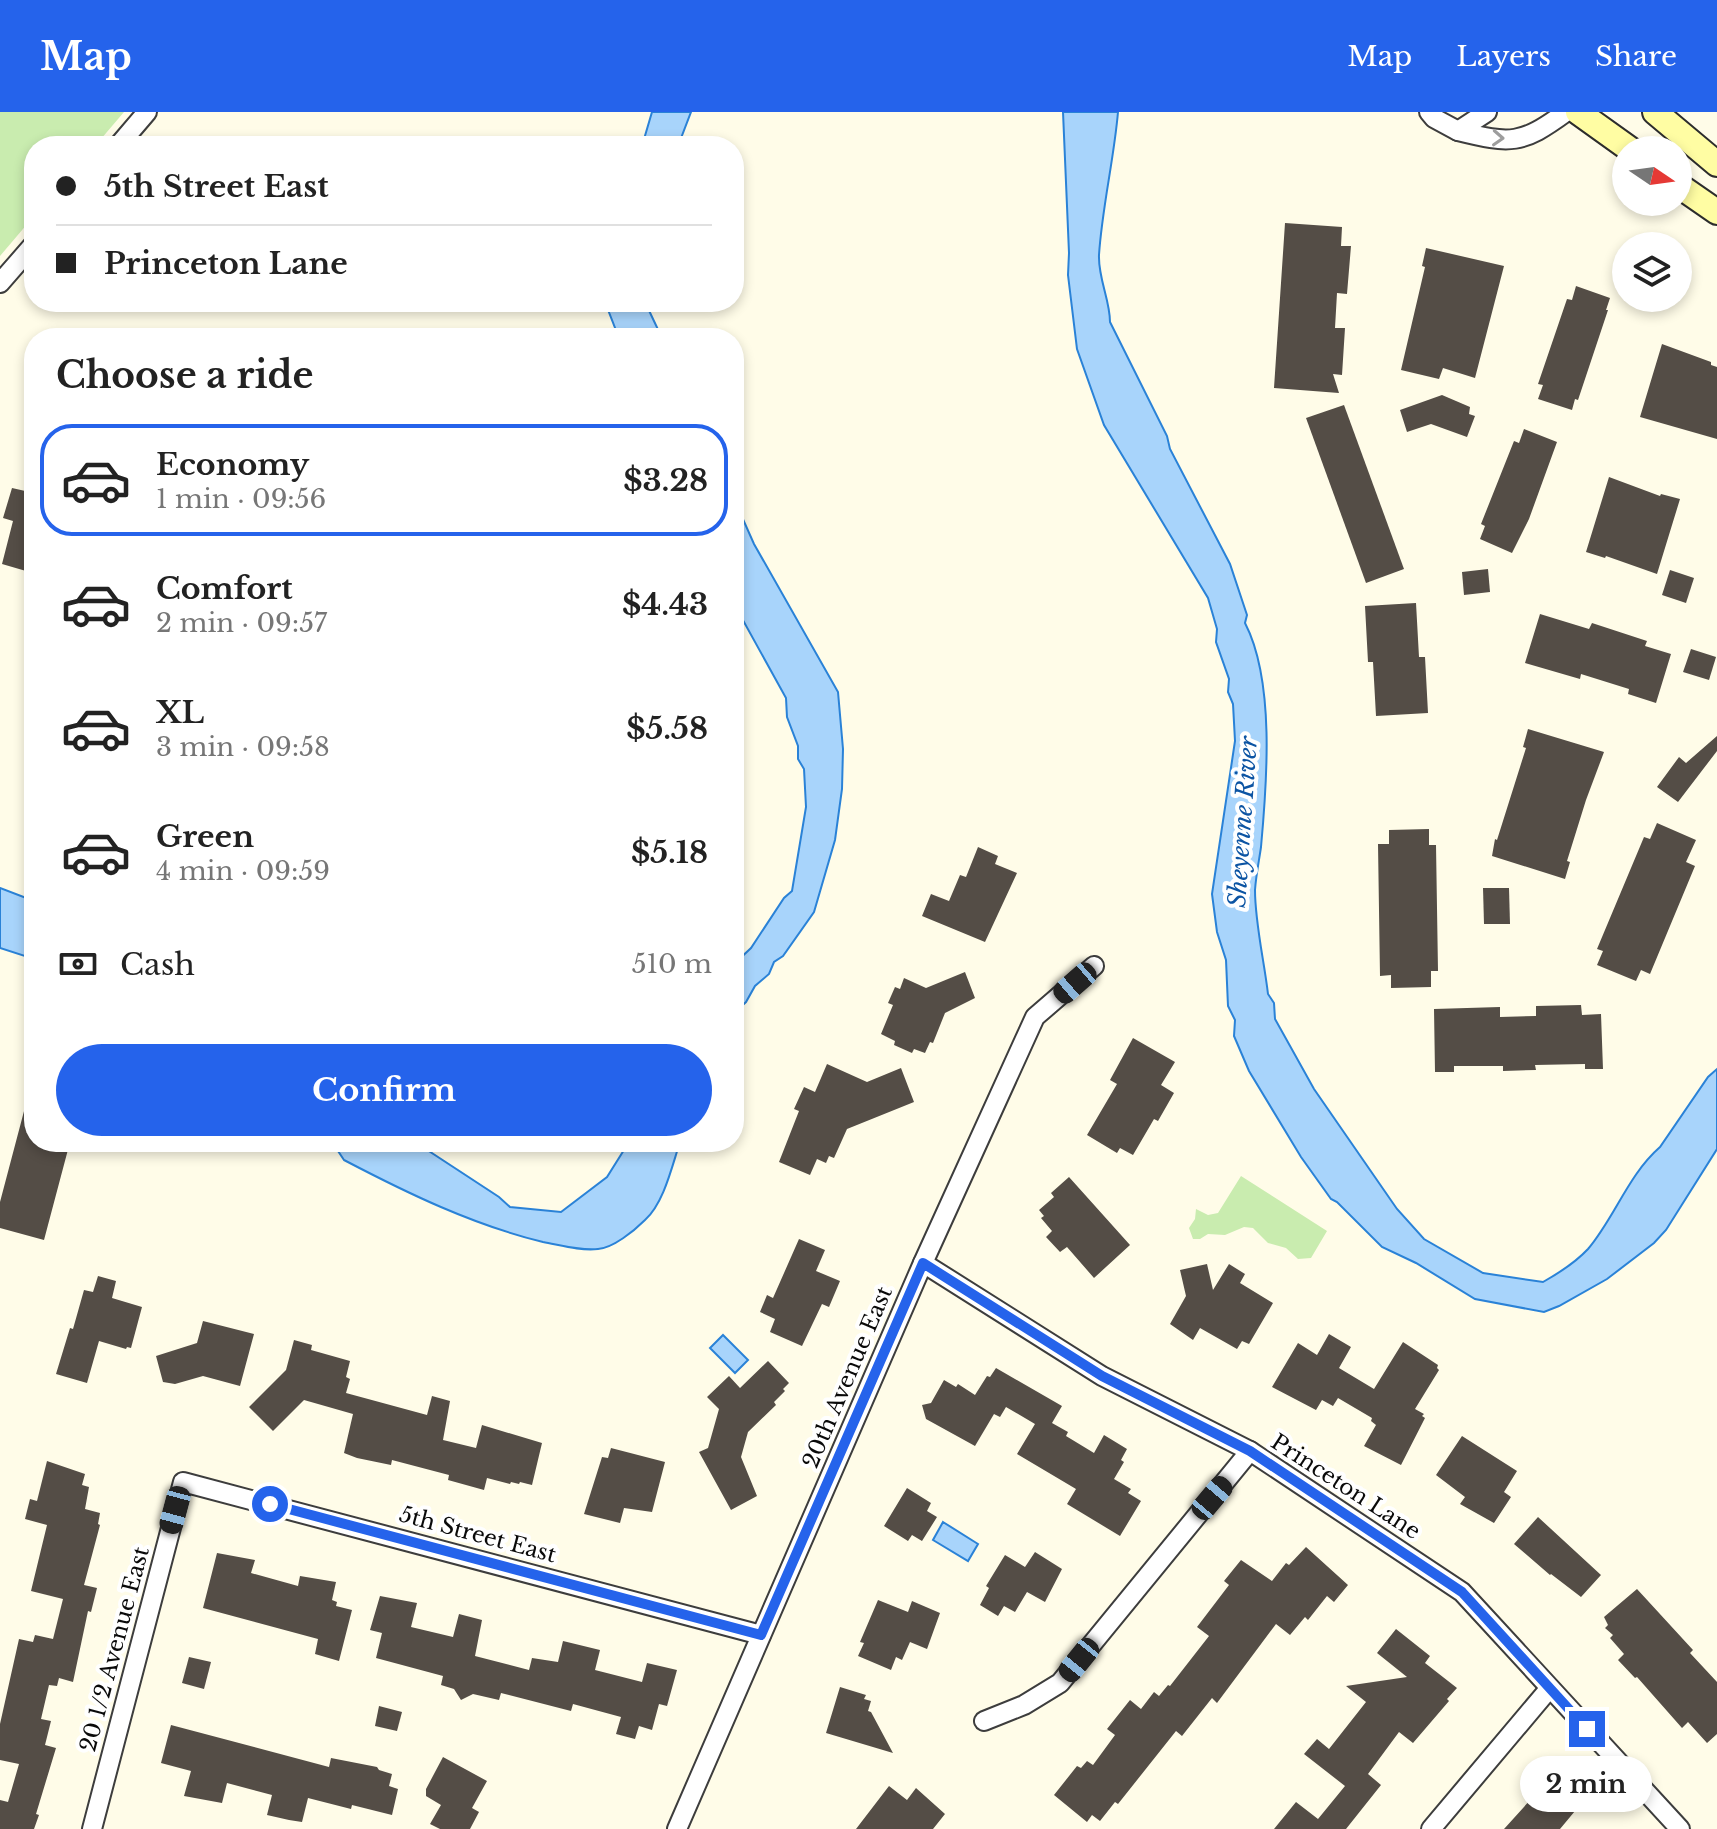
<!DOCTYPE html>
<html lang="en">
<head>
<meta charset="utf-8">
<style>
  body { margin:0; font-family:"Libre Baskerville",serif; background:#f2f2f2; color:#222; height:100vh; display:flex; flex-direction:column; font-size:30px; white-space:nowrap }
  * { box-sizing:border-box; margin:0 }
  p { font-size:26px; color:#767676 }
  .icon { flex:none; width:44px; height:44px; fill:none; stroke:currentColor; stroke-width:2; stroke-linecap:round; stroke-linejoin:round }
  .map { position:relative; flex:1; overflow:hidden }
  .details { position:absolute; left:24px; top:216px; width:720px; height:824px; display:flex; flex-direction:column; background:#fff; border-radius:32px; box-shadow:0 4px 12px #0003 }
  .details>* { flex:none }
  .banner { position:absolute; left:24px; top:24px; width:720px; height:176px; border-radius:32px; box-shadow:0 4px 12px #0003; display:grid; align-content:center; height:176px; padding:0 32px; background:#fff }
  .needle { width:52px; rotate:103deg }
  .tools { position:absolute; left:1612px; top:24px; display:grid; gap:16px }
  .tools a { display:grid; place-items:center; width:80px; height:80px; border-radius:50%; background:#fff; box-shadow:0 4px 12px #0003; font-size:40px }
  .end { position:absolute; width:36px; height:36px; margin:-18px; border:10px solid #2563eb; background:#fff; box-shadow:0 0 0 4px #fff }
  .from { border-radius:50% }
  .bubble { position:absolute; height:56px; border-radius:28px; background:#fff; box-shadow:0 4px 12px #0003; font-size:26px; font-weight:700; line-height:56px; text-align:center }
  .car { position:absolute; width:24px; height:48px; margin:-24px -12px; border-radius:10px; box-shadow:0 0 6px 2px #0007; background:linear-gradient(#222 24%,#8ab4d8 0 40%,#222 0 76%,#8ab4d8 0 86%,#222 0) }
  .banner b { display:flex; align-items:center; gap:28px; height:76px; font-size:30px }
  .banner b+b { border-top:2px solid #e0e0e0 }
  .banner i { width:20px; height:20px; background:#222 }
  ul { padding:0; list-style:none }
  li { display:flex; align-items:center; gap:24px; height:112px; margin:0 16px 12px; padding:0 16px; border:4px solid transparent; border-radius:32px }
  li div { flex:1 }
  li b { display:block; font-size:30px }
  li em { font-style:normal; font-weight:700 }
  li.active { border-color:#2563eb }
  li>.icon { width:72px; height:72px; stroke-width:1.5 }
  h2 { padding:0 32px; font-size:36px; line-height:96px }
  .pay { display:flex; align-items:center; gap:20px; height:88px; padding:0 32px; font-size:30px }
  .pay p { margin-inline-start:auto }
  .button { display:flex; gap:16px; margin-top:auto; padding:16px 32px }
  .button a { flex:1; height:92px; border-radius:48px; background:#2563eb; color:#fff; font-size:32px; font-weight:700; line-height:92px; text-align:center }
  header { display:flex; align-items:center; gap:48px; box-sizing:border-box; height:112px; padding:0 40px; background:#2563eb; color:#fff }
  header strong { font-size:38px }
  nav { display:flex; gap:44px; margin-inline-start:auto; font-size:28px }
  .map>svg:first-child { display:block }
  .green { fill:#c9ecaf }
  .water { fill:#a8d4fb; stroke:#2a82d7; stroke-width:2 }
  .building { fill:#544d46 }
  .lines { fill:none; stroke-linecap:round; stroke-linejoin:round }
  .minor-casing { stroke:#3d3d3d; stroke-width:22 }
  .secondary-casing { stroke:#2c2c2c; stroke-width:28 }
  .minor { stroke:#fff; stroke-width:18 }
  .secondary { stroke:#fffda3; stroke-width:24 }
  .oneway { stroke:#9d9d9d }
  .route { stroke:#2563eb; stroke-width:10 }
  .labels { text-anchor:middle; stroke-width:8; stroke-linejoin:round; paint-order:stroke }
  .street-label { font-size:22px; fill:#0a0a0a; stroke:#fff }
  .water-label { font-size:24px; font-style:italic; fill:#0c54a3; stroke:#fff }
</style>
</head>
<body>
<header>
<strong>Map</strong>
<nav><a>Map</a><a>Layers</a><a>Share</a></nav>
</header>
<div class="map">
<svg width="1717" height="1717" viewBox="0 0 1717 1717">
  <rect width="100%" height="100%" fill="#fffce8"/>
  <!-- green -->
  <g class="green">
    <path d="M0,0H124L95,34H34V104L0,144Z"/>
    <path d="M1241,1064L1327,1119L1311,1146L1298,1147L1286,1136L1268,1131L1253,1116L1244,1115L1225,1123L1208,1122L1200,1127H1193L1189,1116L1195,1107L1196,1097L1208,1103L1218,1101Z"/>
  </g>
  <!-- water -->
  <g class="water">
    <path d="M652,0H691L678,34H642Z"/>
    <path d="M1063,0H1118C1114,47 1102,96 1099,143C1098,166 1110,188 1110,210L1167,324L1170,337L1230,452L1247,503L1245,511C1275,569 1267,670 1261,735C1259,749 1256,763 1255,778C1255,811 1264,848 1268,882L1274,891L1275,907L1314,977L1397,1097L1424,1127L1483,1161L1543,1170C1559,1161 1575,1151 1588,1137C1615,1105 1628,1063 1660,1035L1708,965L1717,957V1037L1666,1118L1654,1131L1607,1167L1559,1194L1544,1200L1475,1187L1416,1151L1382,1135L1337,1090L1331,1087L1301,1045L1249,959L1234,924L1235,908L1228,894L1226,848L1217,820L1212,782L1235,629L1233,592L1228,580L1229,567L1216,530L1217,517L1208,486L1104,313L1077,237L1068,163L1069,141Z"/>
    <path d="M645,190L662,226H619L605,190Z"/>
    <path d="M734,387L754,432L838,580L843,637L842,677L835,728L814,800L783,844L774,850L769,862L755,874L746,890L734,901V852L751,836L784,786L792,779L806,695L804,657L798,647V634L787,605L786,586L734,492Z"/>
    <path d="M0,776L34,789V847L0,836Z"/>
    <path d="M322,1030H415L499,1085L510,1095L561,1100L607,1065L629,1030H680C672,1054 664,1091 645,1108C634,1119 613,1136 598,1137C580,1139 560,1133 543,1130C473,1113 407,1081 344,1048L338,1039Z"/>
    <path d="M723,1223L748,1248L735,1261L710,1236Z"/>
    <path d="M943,1410L978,1432L968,1449L933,1428Z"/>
  </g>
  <!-- building -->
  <g class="building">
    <path d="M1285,111L1342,115L1341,134H1351L1347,182L1337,181L1335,216H1345L1342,263L1333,262L1339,281L1274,276Z"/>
    <path d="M1426,136L1504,154L1475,266L1443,256L1439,267L1401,258L1425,155L1422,154Z"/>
    <path d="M1576,174L1610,186L1606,198H1608L1578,288L1575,287L1572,298L1538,287L1543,273L1538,272L1567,187L1572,188Z"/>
    <path d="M1662,232L1711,250V253L1717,255V327L1640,305Z"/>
    <path d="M1442,283L1470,295L1469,302L1475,304L1467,325L1431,312L1407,320L1400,298Z"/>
    <path d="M1344,293L1404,457L1366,471L1306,306Z"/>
    <path d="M1524,317L1557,330L1529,407L1512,441L1480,427L1485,414L1481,412L1514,329L1519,331Z"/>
    <path d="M1609,365L1660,384L1661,382L1680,387L1657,462L1606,444L1605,446L1586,440Z"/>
    <path d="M12,376L34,381V450L28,449L26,459L2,452L13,409L3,406Z"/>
    <path d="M1488,457L1490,480L1464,483L1462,460Z"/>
    <path d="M1670,458L1694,466L1686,491L1662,483Z"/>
    <path d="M1416,491L1419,545H1425L1428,601L1376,604L1373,550H1368L1365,494Z"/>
    <path d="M1540,502L1589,517L1592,511L1647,529L1645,534L1671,542L1656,591L1628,582L1629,577L1581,562L1580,567L1525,551Z"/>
    <path d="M1691,537L1716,545L1709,568L1683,560Z"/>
    <path d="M1528,617L1604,640L1586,688L1567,749L1570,750L1565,767L1492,744L1495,727L1497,728L1526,636L1523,635Z"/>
    <path d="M1717,624V639L1678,690L1657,675L1679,645L1686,651Z"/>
    <path d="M1657,711L1696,728L1686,750L1695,754L1650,862L1641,858L1636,869L1597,853L1603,839L1597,837L1644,725L1650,727Z"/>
    <path d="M1429,717V733H1436L1438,859H1431V875L1391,876V863L1380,864L1378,732H1389V718Z"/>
    <path d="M978,735L998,744L995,752L1017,761L985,830L922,804L931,782L949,789L960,763L966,765Z"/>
    <path d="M1483,776H1509L1510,812H1484Z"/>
    <path d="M965,860L975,886L945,901L933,931L930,930L925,941L914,937L912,941L894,933L895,929L881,922L893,893L888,891L895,875L900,877L904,866L926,876Z"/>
    <path d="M1581,893L1582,903L1601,902L1603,957H1585V952L1535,953L1536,958L1503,959V954H1454V960H1435L1434,897L1500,895V905L1536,904V894Z"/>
    <path d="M1133,926L1175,950L1161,973L1174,981L1158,1009L1154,1007L1133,1043L1120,1036L1117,1041L1087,1023L1117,972L1110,968Z"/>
    <path d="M827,952L867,970L901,956L914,990L847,1017L834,1046L829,1044L826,1051L817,1047L810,1063L779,1050L799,999L794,997L804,975L815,980Z"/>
    <path d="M28,984L34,985V1030H70L44,1128L0,1116V1090Z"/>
    <path d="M1069,1065L1130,1133L1094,1166L1067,1135L1060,1140L1046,1125L1052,1119L1041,1106L1044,1104L1039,1098L1054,1085L1051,1081Z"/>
    <path d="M799,1127L825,1138L816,1159L840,1169L829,1195L822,1192L802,1234L770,1220L775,1207L760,1200L767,1183L773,1186Z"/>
    <path d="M1207,1152L1213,1178L1229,1152L1245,1162L1240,1171L1273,1191L1249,1232L1242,1229L1237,1237L1200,1216L1193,1228L1170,1212L1186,1184L1180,1158Z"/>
    <path d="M98,1164L116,1169L112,1186L142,1195L131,1236L127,1235L126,1237L99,1229L87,1271L56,1262L70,1216L73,1217L84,1178L93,1180Z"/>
    <path d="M203,1209L254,1222L240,1274L203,1264L175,1272L163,1270L156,1244L197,1231Z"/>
    <path d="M1329,1222L1351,1235L1339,1256L1374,1277L1403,1230L1438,1253L1437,1256L1439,1258L1415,1297L1424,1302L1422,1304L1425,1306L1401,1353L1364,1334L1376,1313L1371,1309L1372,1306L1338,1286L1333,1294L1322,1288L1316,1298L1272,1275L1298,1231L1317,1243Z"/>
    <path d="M294,1228L312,1233L311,1238L350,1249L346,1265L350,1267L346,1281L427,1303L432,1284L450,1289L443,1328L476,1336L482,1313L542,1331L532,1373L520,1370L519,1372L511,1370L510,1372L487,1366L484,1378L448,1368L449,1363L392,1348L391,1353L357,1346L344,1341L353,1302L304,1288L273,1319L249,1295L286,1258Z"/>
    <path d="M768,1249L789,1271L783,1277L785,1279L774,1290L776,1293L748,1320L741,1345L757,1384L731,1398L699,1340L708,1336L719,1297L707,1285L729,1264L740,1276Z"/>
    <path d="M996,1256L1062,1294L1052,1311L1068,1320L1066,1324L1094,1341L1104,1323L1127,1337L1121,1348L1124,1350L1114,1367L1131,1377L1128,1381L1141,1389L1120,1424L1067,1392L1076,1377L1017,1342L1035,1312L1006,1295L1000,1305L994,1302L975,1334L926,1307L922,1293L931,1291L944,1268L956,1275L958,1272L975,1283L987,1264L990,1265Z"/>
    <path d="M1462,1324L1517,1359L1504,1380L1511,1385L1494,1411L1460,1392L1465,1385L1436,1363Z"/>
    <path d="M611,1336L665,1350L652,1400L624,1396L620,1411L584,1402L602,1345L608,1346Z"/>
    <path d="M47,1349L85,1362L82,1373L89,1375L85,1397L100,1401L98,1412L100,1413L84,1473L97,1476L91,1500L88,1499L73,1570L59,1566L57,1574L49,1573L41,1607L51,1609L45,1633L56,1636L36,1702L39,1703L34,1717H0V1688L8,1690L19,1652L0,1648V1612L19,1527L33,1530L35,1523L53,1527L63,1487L31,1479L47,1413L25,1407L30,1387L37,1389Z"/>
    <path d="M907,1376L931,1391L927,1399L937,1405L922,1429L912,1423L908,1429L884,1414Z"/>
    <path d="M1538,1405L1601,1463L1581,1485L1551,1462L1550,1463L1514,1432Z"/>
    <path d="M1306,1435L1348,1473L1334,1490L1327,1484L1308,1508L1305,1505L1290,1523L1276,1512L1217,1591L1212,1586L1182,1624L1176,1619L1118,1692L1115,1690L1100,1709L1092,1703L1087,1710L1054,1683L1077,1654L1081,1656L1087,1649L1093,1653L1115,1623L1107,1617L1130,1588L1141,1597L1154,1580L1159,1584L1168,1573L1170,1574L1209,1524L1197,1515L1229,1473L1224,1469L1241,1448L1272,1469L1286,1451L1289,1453Z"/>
    <path d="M1035,1440L1062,1457L1045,1490L1027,1480L1015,1500L1004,1494L998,1504L980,1493L989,1476L986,1474L1005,1443L1025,1455Z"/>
    <path d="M217,1441L255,1448L251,1461L298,1474L300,1464L336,1470L332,1488L337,1490L336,1494L352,1498L339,1549L315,1542L318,1527L203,1496Z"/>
    <path d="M1637,1477L1693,1538L1690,1541L1717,1570V1622L1707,1631L1688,1610L1682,1616L1637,1565L1635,1566L1618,1548L1624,1542L1610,1526L1613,1523L1605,1516L1608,1513L1604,1505Z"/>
    <path d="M380,1484L417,1491L411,1515L453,1525L459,1502L482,1508L475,1544L529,1558L532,1546L558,1550L563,1529L600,1538L595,1558L642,1570L647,1551L677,1558L667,1594L659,1592L652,1618L639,1614L635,1627L616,1622L621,1605L573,1592L571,1599L501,1581L499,1588L473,1582L461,1588L454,1577L441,1573L443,1564L376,1546L382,1521L370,1518Z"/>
    <path d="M878,1488L908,1500L912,1489L940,1501L927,1537L910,1530L902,1548L896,1545L891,1558L858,1544L864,1531L860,1530Z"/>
    <path d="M1396,1517L1430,1544L1425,1551L1457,1576L1447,1587L1449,1589L1413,1631L1399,1620L1368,1662L1381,1673L1346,1717H1274L1296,1690L1318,1707L1345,1674L1304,1642L1317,1627L1329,1637L1366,1590L1346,1574L1407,1565L1377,1541Z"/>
    <path d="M189,1545L211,1550L204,1577L182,1571Z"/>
    <path d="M840,1575L866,1583L864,1587L871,1589L868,1599L871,1600L893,1641L826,1621Z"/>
    <path d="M379,1594L402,1600L397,1619L375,1614Z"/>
    <path d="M171,1613L329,1655L331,1646L377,1655L379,1658L392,1662L389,1674L398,1677L392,1703L352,1693L351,1697L308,1686L302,1710L289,1708L267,1703L272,1683L227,1671L222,1691L184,1684L191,1659L161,1651Z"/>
    <path d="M443,1645L487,1669L472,1696L479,1700L470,1717H440L430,1712L441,1693L426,1684V1677Z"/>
    <path d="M1566,1662L1590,1681L1560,1717H1504L1551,1665L1558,1672Z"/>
    <path d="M889,1674L907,1688L916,1676L945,1702L933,1717H856Z"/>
  </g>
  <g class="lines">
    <!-- minor casing -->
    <g class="minor-casing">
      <g id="minor">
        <path d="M1429,0L1434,6L1458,19"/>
        <path d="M1487,0L1458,19C1511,32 1521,33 1566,0"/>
        <path d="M118,34L147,0"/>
        <path d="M0,171L34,132"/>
        <path d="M923,1151L1102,1264L1250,1339L1462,1480L1680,1717"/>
        <path d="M984,1609L1024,1593L1060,1571L1250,1339"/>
        <path d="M92,1717L183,1370L761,1523"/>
        <path d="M677,1717L923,1151L1035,905L1094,854"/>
        <path d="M1431,1717L1549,1577"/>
      </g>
    </g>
    <!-- secondary casing -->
    <g class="secondary-casing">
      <g id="secondary">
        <path d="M1578,0L1631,38"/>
        <path d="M1655,0L1717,52"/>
        <path d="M1678,73L1717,100"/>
      </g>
    </g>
    <!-- minor -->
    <use href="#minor" class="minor"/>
    <!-- secondary -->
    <use href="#secondary" class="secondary"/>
  </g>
  <!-- one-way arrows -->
  <defs><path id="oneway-chevron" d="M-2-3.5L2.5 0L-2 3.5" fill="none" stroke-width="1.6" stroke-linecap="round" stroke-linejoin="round" transform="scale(2)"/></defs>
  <use class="oneway" href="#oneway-chevron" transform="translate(1498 26) rotate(3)"/>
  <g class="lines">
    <!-- route -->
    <path class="route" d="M270,1392L761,1523L923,1151L1102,1264L1250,1339L1462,1480L1587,1617"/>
  </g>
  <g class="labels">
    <!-- street labels -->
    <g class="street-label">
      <text transform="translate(847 1265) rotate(-67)" y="8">20th Avenue East</text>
      <text transform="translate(1346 1374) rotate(33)" y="8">Princeton Lane</text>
      <text transform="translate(478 1422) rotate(15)" y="8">5th Street East</text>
      <text transform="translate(114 1537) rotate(-75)" y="8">20 1/2 Avenue East</text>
    </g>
    <!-- water labels -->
    <g class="water-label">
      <text transform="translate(1243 710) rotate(-86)" y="8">Sheyenne River</text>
    </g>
  </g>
</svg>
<div class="tools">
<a><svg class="needle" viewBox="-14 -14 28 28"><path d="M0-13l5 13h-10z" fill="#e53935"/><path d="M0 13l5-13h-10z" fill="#767676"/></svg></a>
<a><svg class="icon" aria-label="layers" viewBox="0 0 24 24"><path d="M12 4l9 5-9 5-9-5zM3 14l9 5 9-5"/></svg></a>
</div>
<i class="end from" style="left:270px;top:1392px"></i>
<i class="end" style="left:1587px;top:1617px"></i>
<div class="bubble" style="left:1520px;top:1644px;width:132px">2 min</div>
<i class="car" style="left:1075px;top:871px;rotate:229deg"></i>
<i class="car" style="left:1212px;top:1386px;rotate:40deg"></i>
<i class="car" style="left:175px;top:1398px;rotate:195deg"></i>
<i class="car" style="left:1079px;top:1548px;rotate:219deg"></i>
<div class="banner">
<b><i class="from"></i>5th Street East</b>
<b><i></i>Princeton Lane</b>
</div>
<section class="details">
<h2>Choose a ride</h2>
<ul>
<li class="active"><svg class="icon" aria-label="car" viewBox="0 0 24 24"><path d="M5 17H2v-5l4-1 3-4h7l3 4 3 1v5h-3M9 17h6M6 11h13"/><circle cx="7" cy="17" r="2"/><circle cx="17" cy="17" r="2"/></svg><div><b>Economy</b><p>1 min · 09:56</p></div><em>$3.28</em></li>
<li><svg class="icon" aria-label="car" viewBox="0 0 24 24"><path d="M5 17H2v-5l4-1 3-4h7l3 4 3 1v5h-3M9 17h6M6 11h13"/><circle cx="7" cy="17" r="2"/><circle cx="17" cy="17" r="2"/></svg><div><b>Comfort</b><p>2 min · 09:57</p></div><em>$4.43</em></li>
<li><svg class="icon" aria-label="car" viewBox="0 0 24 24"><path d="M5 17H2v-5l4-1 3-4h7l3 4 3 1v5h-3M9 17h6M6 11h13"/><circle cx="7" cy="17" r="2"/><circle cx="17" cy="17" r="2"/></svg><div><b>XL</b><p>3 min · 09:58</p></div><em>$5.58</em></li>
<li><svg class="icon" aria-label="car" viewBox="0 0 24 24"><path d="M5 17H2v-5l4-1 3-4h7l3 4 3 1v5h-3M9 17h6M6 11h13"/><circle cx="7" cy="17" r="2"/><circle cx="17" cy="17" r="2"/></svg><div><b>Green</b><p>4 min · 09:59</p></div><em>$5.18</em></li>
</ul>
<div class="pay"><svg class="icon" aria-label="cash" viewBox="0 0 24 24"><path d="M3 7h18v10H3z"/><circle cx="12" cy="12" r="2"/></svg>Cash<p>510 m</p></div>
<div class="button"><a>Confirm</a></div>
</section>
</div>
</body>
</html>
